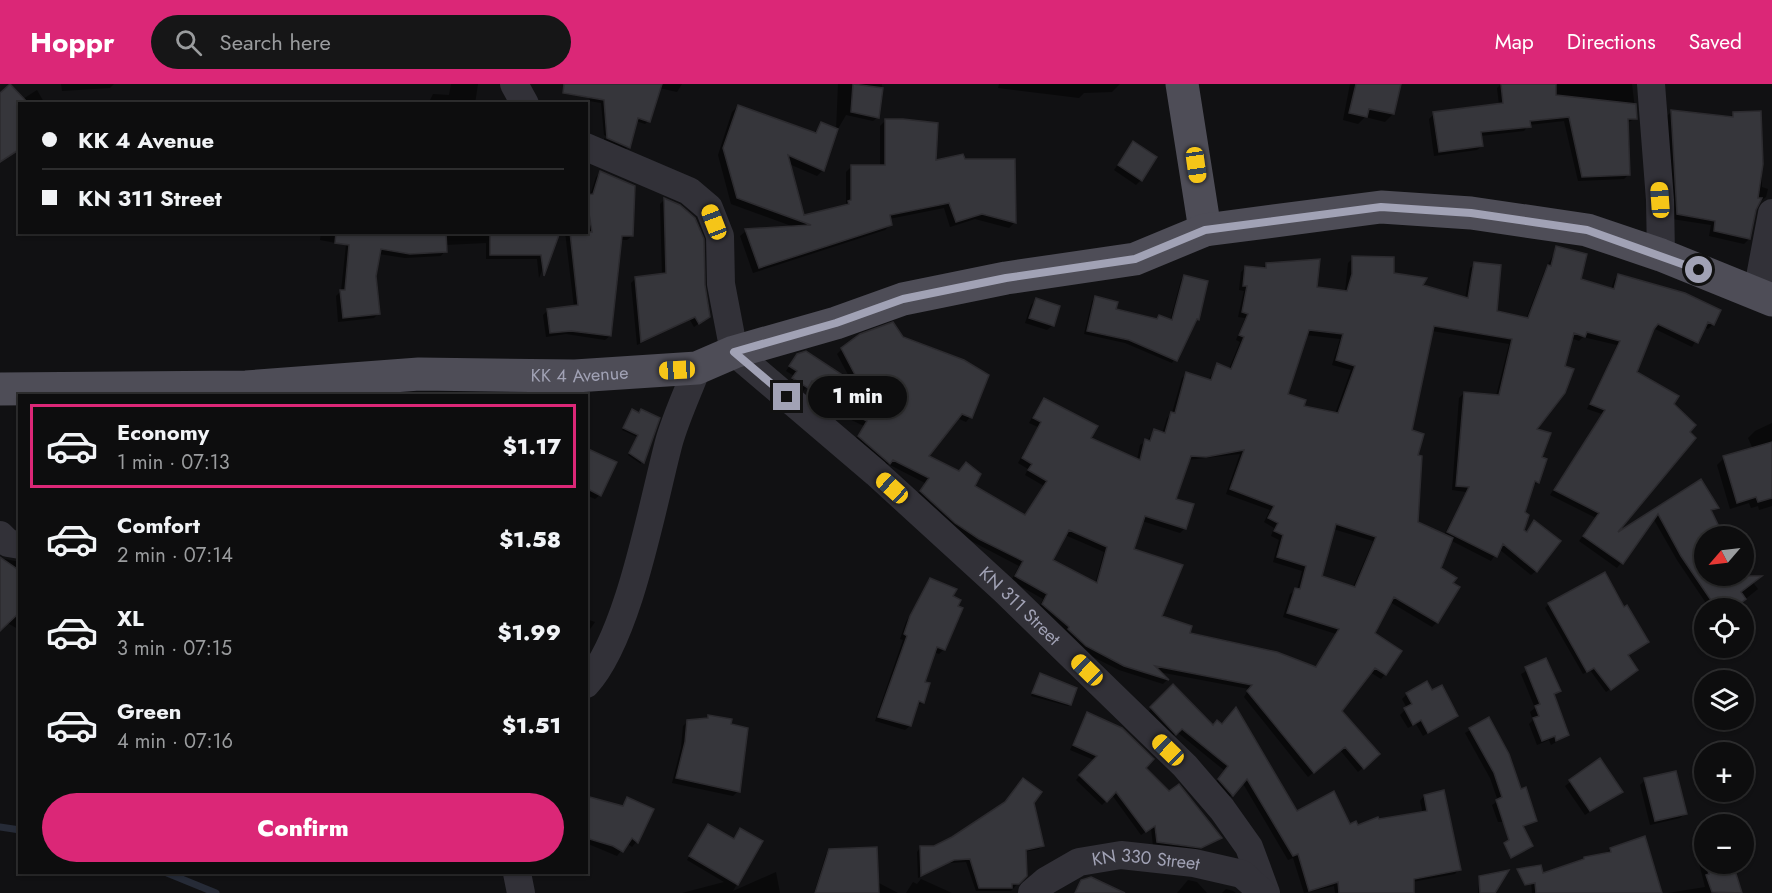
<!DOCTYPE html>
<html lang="en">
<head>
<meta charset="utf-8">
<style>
  body { margin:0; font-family:Jost,sans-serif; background:#161617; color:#f1f3f6; height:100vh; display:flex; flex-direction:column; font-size:22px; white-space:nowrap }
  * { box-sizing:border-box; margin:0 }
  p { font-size:20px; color:#9a9c9e }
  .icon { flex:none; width:33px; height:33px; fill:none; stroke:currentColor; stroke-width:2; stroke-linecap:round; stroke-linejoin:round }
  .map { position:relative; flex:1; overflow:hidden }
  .drawer { position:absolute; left:18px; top:310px; width:570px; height:480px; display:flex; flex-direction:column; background:#0d0d0e; border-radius:0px; box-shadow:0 2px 4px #0004,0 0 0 2px #2d2d2e }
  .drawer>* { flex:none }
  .guide { position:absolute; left:18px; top:18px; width:570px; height:132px; border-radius:0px; box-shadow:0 2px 4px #0004,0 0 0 2px #2d2d2e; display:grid; align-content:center; height:132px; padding:0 24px; background:#0d0d0e }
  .needle { width:39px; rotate:242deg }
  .tools { position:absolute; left:1694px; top:442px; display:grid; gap:12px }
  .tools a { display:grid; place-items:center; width:60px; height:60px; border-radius:50%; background:#0d0d0e; box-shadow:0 2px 4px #0004,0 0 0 2px #2d2d2e; font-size:30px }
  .end { position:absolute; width:27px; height:27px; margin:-14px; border:8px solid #a1a2b5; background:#111; box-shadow:0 0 0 3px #111 }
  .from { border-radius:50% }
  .bubble { position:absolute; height:42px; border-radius:21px; background:#0d0d0e; box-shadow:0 2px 4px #0004,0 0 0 2px #2d2d2e; font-size:20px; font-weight:800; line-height:42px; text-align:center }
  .car { position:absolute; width:18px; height:36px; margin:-18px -9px; border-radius:8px; box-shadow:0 0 4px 2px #0007; background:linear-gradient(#f5c518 24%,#345 0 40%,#f5c518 0 76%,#345 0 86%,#f5c518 0) }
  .guide b { display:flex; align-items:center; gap:21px; height:57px; font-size:22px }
  .guide b+b { border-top:2px solid #2d2d2e }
  .guide i { width:15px; height:15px; background:#f1f3f6 }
  ul { padding:10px 0 0; list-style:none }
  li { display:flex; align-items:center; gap:18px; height:84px; margin:0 12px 9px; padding:0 12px; border:3px solid transparent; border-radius:0px }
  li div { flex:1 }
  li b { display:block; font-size:22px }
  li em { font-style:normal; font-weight:800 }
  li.selected { border-color:#db2777 }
  li>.icon { width:54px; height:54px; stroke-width:1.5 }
  .action { display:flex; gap:12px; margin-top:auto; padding:12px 24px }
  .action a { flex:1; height:69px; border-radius:36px; background:#db2777; color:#fff; font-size:24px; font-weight:800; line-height:69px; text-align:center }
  header { display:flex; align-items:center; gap:36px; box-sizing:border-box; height:84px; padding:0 30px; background:#db2777; color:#fff }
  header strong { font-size:28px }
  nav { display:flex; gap:33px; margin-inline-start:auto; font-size:21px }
  .search { width:420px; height:54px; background:#161617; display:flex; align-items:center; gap:15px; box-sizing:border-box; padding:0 21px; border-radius:33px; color:#9a9c9e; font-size:22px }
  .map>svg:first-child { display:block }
  .shadow { fill:#0007; fill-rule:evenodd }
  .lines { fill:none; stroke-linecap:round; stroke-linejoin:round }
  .stream { stroke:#262b37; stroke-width:7 }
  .building { fill:#36363b; stroke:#2c2b2f; stroke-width:1.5; fill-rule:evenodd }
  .minor { stroke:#323138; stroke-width:28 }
  .major { stroke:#4e4d57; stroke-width:33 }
  .route { stroke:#a1a2b5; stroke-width:8 }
  .labels { text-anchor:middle; stroke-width:6; stroke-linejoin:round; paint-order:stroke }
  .street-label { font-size:18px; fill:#a1a2b5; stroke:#0c0c0e }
</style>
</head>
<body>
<header>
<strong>Hoppr</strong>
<div class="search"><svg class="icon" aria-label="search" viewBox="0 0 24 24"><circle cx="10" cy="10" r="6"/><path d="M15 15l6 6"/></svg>Search here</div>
<nav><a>Map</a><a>Directions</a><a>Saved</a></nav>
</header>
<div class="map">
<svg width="1772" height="809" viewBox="0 0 1772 809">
  <rect width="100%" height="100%" fill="#111113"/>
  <!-- shadow -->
  <g class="shadow">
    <path d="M61,0H114L110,4L62,7Z"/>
    <path d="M451,0H478L475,20H428L433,10L449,11Z"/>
    <path d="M592,0H682L677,8L659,4L648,37L645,40L636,37L628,62L604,51L601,19L589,17Z"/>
    <path d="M838,0H882L878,33L873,37L846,31L835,50L823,86L817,92L789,80L802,133L846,121V88L852,82H880V42L886,36L934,78L964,77L1015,138L1009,144L975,135L950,143L944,124L889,135L891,140L885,146L753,189L740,152L746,147L797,144L731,120L718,71L732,28L738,22L813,50L821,40L836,47Z"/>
    <path d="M999,0H1120L1112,8L1084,9L1079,14L998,4Z"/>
    <path d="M1350,0H1399L1393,30L1385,38L1365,33L1358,40L1343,36Z"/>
    <path d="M1501,0H1632L1636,34L1627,39L1629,90L1624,95L1578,97L1564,37L1529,41L1524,47L1480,52L1482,62L1477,66L1434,72L1429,35L1434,30L1499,21L1497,4Z"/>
    <path d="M11,1L23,15L37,6L45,20H20L0,76V11Z"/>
    <path d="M1671,28L1729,34L1734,29H1760L1762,103L1768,105L1766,113L1757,120L1749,155L1744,160L1709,152L1711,141L1672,135L1666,33Z"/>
    <path d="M604,54L627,64L625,66L604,57Z"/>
    <path d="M1133,59L1141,96L1136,101L1114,86Z"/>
    <path d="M600,89L632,152L627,156H620L610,252L605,256L566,250L546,253L543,231L548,226L574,223L565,148H586V108L591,109L596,93Z"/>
    <path d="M664,116L679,122L703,201L709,232L694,243L690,236L637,261L631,199L636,194L662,191L660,120Z"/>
    <path d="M321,148H558L539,194L537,175H486V159L445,161V167L441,172L405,174L379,170L374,192L378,230L374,234L338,238L336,212L341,207L346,161L320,156Z"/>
    <path d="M1557,164L1579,196L1611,206L1614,196L1619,191L1713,240L1708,245L1704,243L1692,263L1653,244L1635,289L1612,453L1700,397L1717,424L1711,428L1720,453H1704V492H1743L1745,488L1758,505L1733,525H1710L1677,476L1653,434L1617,484L1579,457L1596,434L1550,411L1602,330L1587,325L1617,261L1583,253L1579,257L1571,254L1534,345L1540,374L1538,398L1532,402L1523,429L1522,447L1526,449L1535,438L1536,487L1531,491L1499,465L1491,477L1450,456L1439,485L1437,538L1432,543L1390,518L1373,550L1385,590L1381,595L1370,588L1341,627L1373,675L1358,688L1340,666L1308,693L1244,613L1249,605L1159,588L1167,596L1163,600L1119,586L1081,567L1038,525L1043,515L1011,497L1019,482L975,459L951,444L916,412L925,399L888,380L884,383L854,357L864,342L845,333L848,327L808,302L802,308L789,299L794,292L786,287L797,271L853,300L837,270L842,265L903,254L988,292L970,333L966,338L957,334L927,372L1024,432L1044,402L1025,391L1028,385L1018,379L1038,343L1029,339L1040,320L1045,316L1089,354L1137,376L1140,361L1147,357L1154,347L1162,350L1167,334L1172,329L1182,294L1187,290L1208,297L1217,281L1229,285L1240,258L1236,256L1245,234L1238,233L1244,207L1239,206L1241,188L1246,183L1261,185L1267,180L1315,205L1345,208L1348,179L1353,174L1421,202L1465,215L1470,184L1475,180L1496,228L1526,235L1544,188ZM1432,247L1509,260L1496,312L1464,309L1459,314L1452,406L1466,408L1444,451L1416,439V372L1410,347ZM1306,251L1340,255L1332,281L1351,286L1335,330L1302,324L1287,311ZM1240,370L1226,410L1270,426L1264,438L1274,444L1271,452L1279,456L1273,478L1302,487L1297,506L1290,510L1283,533L1336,550L1315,584L1188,550L1160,533L1132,466L1142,437L1180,449L1185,444L1174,416L1188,376ZM1333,445L1373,457L1353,503L1320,493ZM1065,451L1104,468L1095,500L1051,477Z"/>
    <path d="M1185,192L1197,235L1172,279L1125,259L1084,250L1092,217L1095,214L1115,226L1156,236L1159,233L1170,237L1181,196Z"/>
    <path d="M1036,216L1053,241L1047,246L1025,239L1031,221Z"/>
    <path d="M632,327L638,330L641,380L628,371L637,353L622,346Z"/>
    <path d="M1772,339V422L1759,426L1758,422L1751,424L1749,419L1730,425L1717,381L1724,374L1753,365L1748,354L1755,347Z"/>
    <path d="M586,365L600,411L595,415L586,411Z"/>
    <path d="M0,474L20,478V546L0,535Z"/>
    <path d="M930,495L951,513L944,565L939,570L934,568L923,598V618L916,622L910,642L905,646L875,637L903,556L900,555L906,538Z"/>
    <path d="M1549,520L1626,572L1633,589L1606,608L1590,586L1583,590L1545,524Z"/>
    <path d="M586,535L595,538L586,551Z"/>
    <path d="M1546,576L1559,607L1553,612L1568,651L1551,661L1549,656L1537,661L1529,640L1533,636L1530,628L1535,624L1521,590Z"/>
    <path d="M1041,590L1070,620L1068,622L1031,612Z"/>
    <path d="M1173,602L1297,729L1357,742L1423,730L1420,717L1424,712L1459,785L1455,790L1412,798L1413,809H1335L1334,802L1304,809L1293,774L1288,776L1242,698L1228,715L1214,700L1225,687L1177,648L1171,654L1147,629Z"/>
    <path d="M1431,608L1456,632L1423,652L1416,640L1408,644L1400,631L1407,624L1402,615L1407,610Z"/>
    <path d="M1087,630L1169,709L1220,754L1196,767L1153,762L1151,744L1141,751L1112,711L1102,721L1076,696L1094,676L1070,666Z"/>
    <path d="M708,633L738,707L733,712L672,699L681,664L683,642L688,637L705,636Z"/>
    <path d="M1489,635L1531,738H1498L1492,721L1498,717L1490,694L1465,649Z"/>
    <path d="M1600,676L1621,707L1585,731L1565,702Z"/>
    <path d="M1645,696L1685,729L1680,734L1650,741L1640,701Z"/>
    <path d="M586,713L621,723L627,715L652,725L636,758L632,763L627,759L617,772L586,759Z"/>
    <path d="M1032,719L1043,761L1039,765L1024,768L1025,791L1011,807H976L966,778L949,779L918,794L917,768L920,764L934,763Z"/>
    <path d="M708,742L733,756L741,746L761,758L733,807L776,788L780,809H682L724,798L687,776Z"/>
    <path d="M1704,757V780H1732L1741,809H1668L1705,803L1695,763Z"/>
    <path d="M1610,765L1657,809H1532L1531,798L1584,774L1606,769Z"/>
    <path d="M830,766L877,798L898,809H814L826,770Z"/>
    <path d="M1480,793L1493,809H1478Z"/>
    <path d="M921,795L952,809H906L913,798L917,800Z"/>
    <path d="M1188,796L1197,798L1207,809H1177Z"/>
    <path d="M1226,805L1233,807L1236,809H1222Z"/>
  </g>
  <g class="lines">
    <!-- stream -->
    <g class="stream">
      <path d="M0,743L20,746"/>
      <path d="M167,789L216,809"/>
    </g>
  </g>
  <!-- building -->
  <g class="building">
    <path d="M10,0L29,20H20V65L0,78V9Z"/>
    <path d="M564,0H662L650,38L638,34L630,64L607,54L604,16L563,9Z"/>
    <path d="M853,0L883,4L879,34L851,28Z"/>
    <path d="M1356,0H1401L1394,30L1369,25L1367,33L1349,29Z"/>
    <path d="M1501,0H1556V11L1636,20L1637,35H1628L1630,91L1582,93L1569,33L1530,37L1531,43L1481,48L1483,62L1439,68L1433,28L1503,19Z"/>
    <path d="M738,21L816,49L821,38L838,45L824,87L788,71L804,131L849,120L848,117L851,116V81H885V35H903L938,39L936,76L963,70L965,75H1015L1016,139L982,130L956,138L949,119L890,131L892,141L759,184L745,145L811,141L737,114L723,64Z"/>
    <path d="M1671,26L1733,33V28L1761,27L1763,80L1758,114H1762L1756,126L1750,155L1714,147L1715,137L1677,130Z"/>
    <path d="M1133,57L1157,73L1142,97L1118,81Z"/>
    <path d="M600,87L635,102L633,152H622L611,252L571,247L550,249L547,225L578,221L570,148H592L586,111L593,110Z"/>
    <path d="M664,114L680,121L695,134L704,155L705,201L710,233L699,240L695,233L641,258L635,193L666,189Z"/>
    <path d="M336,148H446L447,168L410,170L381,165L376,192L380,230L343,234L340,206H345L349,161L335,159Z"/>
    <path d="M533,148H560L544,192L541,171H490V151H533Z"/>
    <path d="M1556,162L1587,170L1581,195L1614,205L1618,190L1685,209L1721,226L1714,241L1708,238L1698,259L1658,240L1654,245L1637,288L1679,312L1674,320L1696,341L1690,348L1696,354L1618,448L1701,395L1719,424L1711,426L1724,453H1704V492H1762L1741,508L1746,515L1733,525H1717L1681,472L1658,430L1623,480L1583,452L1599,429L1554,406L1605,326L1590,320L1620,257L1587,248L1585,253L1574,249L1565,282L1574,285L1565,309L1537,345L1551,349L1542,373L1547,375L1539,399L1535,397L1525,428L1529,431L1524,446L1527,448L1534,436L1561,457L1537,488L1503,460L1497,473L1447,448L1469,403L1456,402L1464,308L1499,311L1512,255L1434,242L1412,346L1424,350L1418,371L1422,372L1418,438L1453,454L1441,484L1457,494L1453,499L1460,503L1438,539L1394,513L1375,549L1402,567L1386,591L1375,584L1342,627L1380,670L1364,685L1345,663L1314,689L1247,607L1252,601L1155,582L1169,596L1124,582L1086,562L1068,545L1069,543L1042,520L1047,510L1015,492L1023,477L979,455L955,439L920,407L929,394L893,376L890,380L858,352L867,337L849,328L852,322L812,297L808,304L792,294L797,287L789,282L797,270L806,267L862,304L841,264L860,250L893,238L903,253L964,276L989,291L972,334L962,330L929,372L959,387L966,378L981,390L975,402L1025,431L1047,397L1028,386L1032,380L1022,374L1041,338L1033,334L1044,314L1098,342L1091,354L1140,376L1145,355L1150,357L1154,345L1165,349L1171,328L1175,329L1186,288L1211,296L1217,279L1231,285L1244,253L1239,251L1248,230L1242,228L1247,202H1243L1245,182L1266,184V179L1320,175L1317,203L1347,207L1352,190V172L1394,173V189L1427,194L1423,201L1468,214L1474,178L1501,181L1497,227L1528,234L1548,181L1551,182ZM1309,246L1343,250L1336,276L1355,282L1338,329L1304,322L1306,316L1288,310ZM1244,366L1230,405L1274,422L1268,434L1278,439L1274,447L1283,451L1277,473L1306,482L1300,505L1295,504L1287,529L1339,545L1316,583L1277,568L1190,549L1192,542L1162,532L1183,481L1134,465L1145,432L1186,445L1194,420L1176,415L1191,372L1206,373ZM1336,440L1376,453L1355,503L1322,492ZM1069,446L1107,463L1097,499L1053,476Z"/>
    <path d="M1184,191L1208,197L1199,236L1197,235L1177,277L1129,256L1087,247L1095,212L1118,218L1116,225L1157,235L1159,231L1172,236Z"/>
    <path d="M1036,214L1060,222L1054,242L1029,234Z"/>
    <path d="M632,325L639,329L641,325L660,334L644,379L629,369L638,351L623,344Z"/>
    <path d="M1772,358V414L1758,418L1756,413L1737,419L1723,372Z"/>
    <path d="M586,364L617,378L601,412L586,404Z"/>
    <path d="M0,473L20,487V528L0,547Z"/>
    <path d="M1605,488L1624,523L1627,521L1649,558L1628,571L1638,586L1611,606L1594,584L1587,588L1548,519Z"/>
    <path d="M930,494L957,505L953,512L961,516L958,522L963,524L945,566L937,563L925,598L930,599L924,619L919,617L911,642L878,633L907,552L904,550L910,532Z"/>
    <path d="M1546,574L1561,607L1554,610L1569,651L1556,657L1555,652L1542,657L1533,634L1539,632L1535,622L1540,620L1525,583Z"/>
    <path d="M1040,589L1077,604L1071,621L1032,609Z"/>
    <path d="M1427,597L1432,606L1442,601L1458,632L1428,649L1421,636L1413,641L1404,624L1412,620L1406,609Z"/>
    <path d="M1173,600L1213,641L1217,636L1222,640L1236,623L1297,727L1334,707L1350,740L1356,737L1358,741L1378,733L1379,735L1427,727L1424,711L1444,706L1461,786L1414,795V809H1339L1338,798L1309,807L1298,770L1293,772L1247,695L1233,712L1218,695L1228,682L1182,645L1176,651L1150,623Z"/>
    <path d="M1087,628L1122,644L1154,675L1146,684L1169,707L1179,700L1222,754L1201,764L1157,758L1155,742L1146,748L1116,708L1107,718L1079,691L1097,672L1073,661Z"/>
    <path d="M708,631L732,635L731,640L748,644L740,708L676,694L685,658L687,636L708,634Z"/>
    <path d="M1489,633L1509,670L1521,705L1526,703L1537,737L1523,742L1533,762L1511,774L1504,759L1509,756L1496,716L1502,713L1494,689L1469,644Z"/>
    <path d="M1600,674L1623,708L1590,727L1569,696Z"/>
    <path d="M1676,687L1687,730L1655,737L1644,694Z"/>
    <path d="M1023,694L1042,708L1034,719L1044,762L1026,766L1027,792L1019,800H1012V804H979L970,775L954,776L921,792L920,762H934L952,753L1005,718Z"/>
    <path d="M586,712L623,722L627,713L654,725L638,759L632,754L623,768L613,762L586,754Z"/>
    <path d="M708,740L734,755L740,744L763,757L738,801L689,772Z"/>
    <path d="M1645,752L1662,809H1536L1535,799L1525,801L1517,785L1541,781L1543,789L1584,775V773L1611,768L1610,764Z"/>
    <path d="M877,763L879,809H815L829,765Z"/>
    <path d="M1706,780H1733L1742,809L1712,808L1706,791L1709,790Z"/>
    <path d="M1509,786L1495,809H1480L1479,792Z"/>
    <path d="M1091,793L1125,809H1075L1081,796Z"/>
  </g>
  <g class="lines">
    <!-- minor -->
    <g class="minor">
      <path d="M514,0L525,20"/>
      <path d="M1651,0L1660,116L1661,171"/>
      <path id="s1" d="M586,63L689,107L709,124L720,152L721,200L734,268L876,389L1005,507L1185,682L1222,725L1249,763L1266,809"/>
      <path d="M1757,209L1772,129"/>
      <path d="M0,451L8,459L20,461"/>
      <path d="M586,600C629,553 652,422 669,358C676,333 688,308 697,284"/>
      <path d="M517,789L521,809"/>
      <path id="s2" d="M1032,809L1046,797L1079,778L1121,771L1194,779L1242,790L1263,809"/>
    </g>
    <!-- major -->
    <g class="major">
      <path d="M1182,0L1205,146"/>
      <path id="s3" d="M0,305L246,303L419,290L575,292L697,284L734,268L836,239L903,215L1006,194L1135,175L1205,146L1381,123L1471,129L1587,146L1661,171L1772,216"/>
    </g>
  </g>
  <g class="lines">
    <!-- route -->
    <path class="route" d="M787,313L734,268L836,239L903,215L1006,194L1135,175L1205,146L1381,123L1471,129L1587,146L1699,186"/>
  </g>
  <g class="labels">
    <!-- street labels -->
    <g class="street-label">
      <text dy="6" stroke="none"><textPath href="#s3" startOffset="580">KK 4 Avenue</textPath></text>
      <text dy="6" stroke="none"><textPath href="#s1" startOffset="668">KN 311 Street</textPath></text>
      <text dy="6" stroke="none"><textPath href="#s2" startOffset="124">KN 330 Street</textPath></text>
    </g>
  </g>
</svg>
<div class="tools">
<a><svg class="needle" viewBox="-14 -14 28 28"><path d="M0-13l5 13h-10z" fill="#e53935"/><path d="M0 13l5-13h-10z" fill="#9a9c9e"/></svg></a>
<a><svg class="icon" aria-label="locate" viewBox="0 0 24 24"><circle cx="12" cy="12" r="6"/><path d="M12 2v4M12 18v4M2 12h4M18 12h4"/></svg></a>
<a><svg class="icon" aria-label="layers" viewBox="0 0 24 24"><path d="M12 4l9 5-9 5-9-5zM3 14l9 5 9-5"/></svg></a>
<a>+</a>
<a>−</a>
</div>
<i class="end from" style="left:1699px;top:186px"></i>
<i class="end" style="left:787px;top:313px"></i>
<div class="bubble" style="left:808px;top:292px;width:99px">1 min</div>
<i class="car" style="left:1196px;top:81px;rotate:172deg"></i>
<i class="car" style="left:1660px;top:116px;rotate:356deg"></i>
<i class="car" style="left:714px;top:138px;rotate:339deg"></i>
<i class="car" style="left:677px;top:286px;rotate:267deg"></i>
<i class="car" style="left:892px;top:404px;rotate:312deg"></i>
<i class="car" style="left:1087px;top:586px;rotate:314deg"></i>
<i class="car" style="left:1168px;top:666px;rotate:314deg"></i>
<div class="guide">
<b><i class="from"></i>KK 4 Avenue</b>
<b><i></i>KN 311 Street</b>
</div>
<section class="drawer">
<ul>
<li class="selected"><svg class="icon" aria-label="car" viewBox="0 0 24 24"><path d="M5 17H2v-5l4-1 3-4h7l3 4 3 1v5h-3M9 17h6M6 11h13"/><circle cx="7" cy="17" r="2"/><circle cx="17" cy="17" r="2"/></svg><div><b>Economy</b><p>1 min · 07:13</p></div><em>$1.17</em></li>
<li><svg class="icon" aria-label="car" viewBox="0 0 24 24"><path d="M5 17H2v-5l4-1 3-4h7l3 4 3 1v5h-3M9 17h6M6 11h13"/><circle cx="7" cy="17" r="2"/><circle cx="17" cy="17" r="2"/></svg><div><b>Comfort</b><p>2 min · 07:14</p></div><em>$1.58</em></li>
<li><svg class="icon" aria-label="car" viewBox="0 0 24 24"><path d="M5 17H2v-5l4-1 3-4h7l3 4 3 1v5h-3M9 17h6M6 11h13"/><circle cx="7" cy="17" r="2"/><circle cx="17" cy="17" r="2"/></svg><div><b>XL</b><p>3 min · 07:15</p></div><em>$1.99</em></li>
<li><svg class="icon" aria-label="car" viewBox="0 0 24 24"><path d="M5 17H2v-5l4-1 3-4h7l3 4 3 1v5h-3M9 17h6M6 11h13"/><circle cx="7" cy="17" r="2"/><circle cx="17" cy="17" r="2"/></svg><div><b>Green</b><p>4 min · 07:16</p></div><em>$1.51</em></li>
</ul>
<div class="action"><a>Confirm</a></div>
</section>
</div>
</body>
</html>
